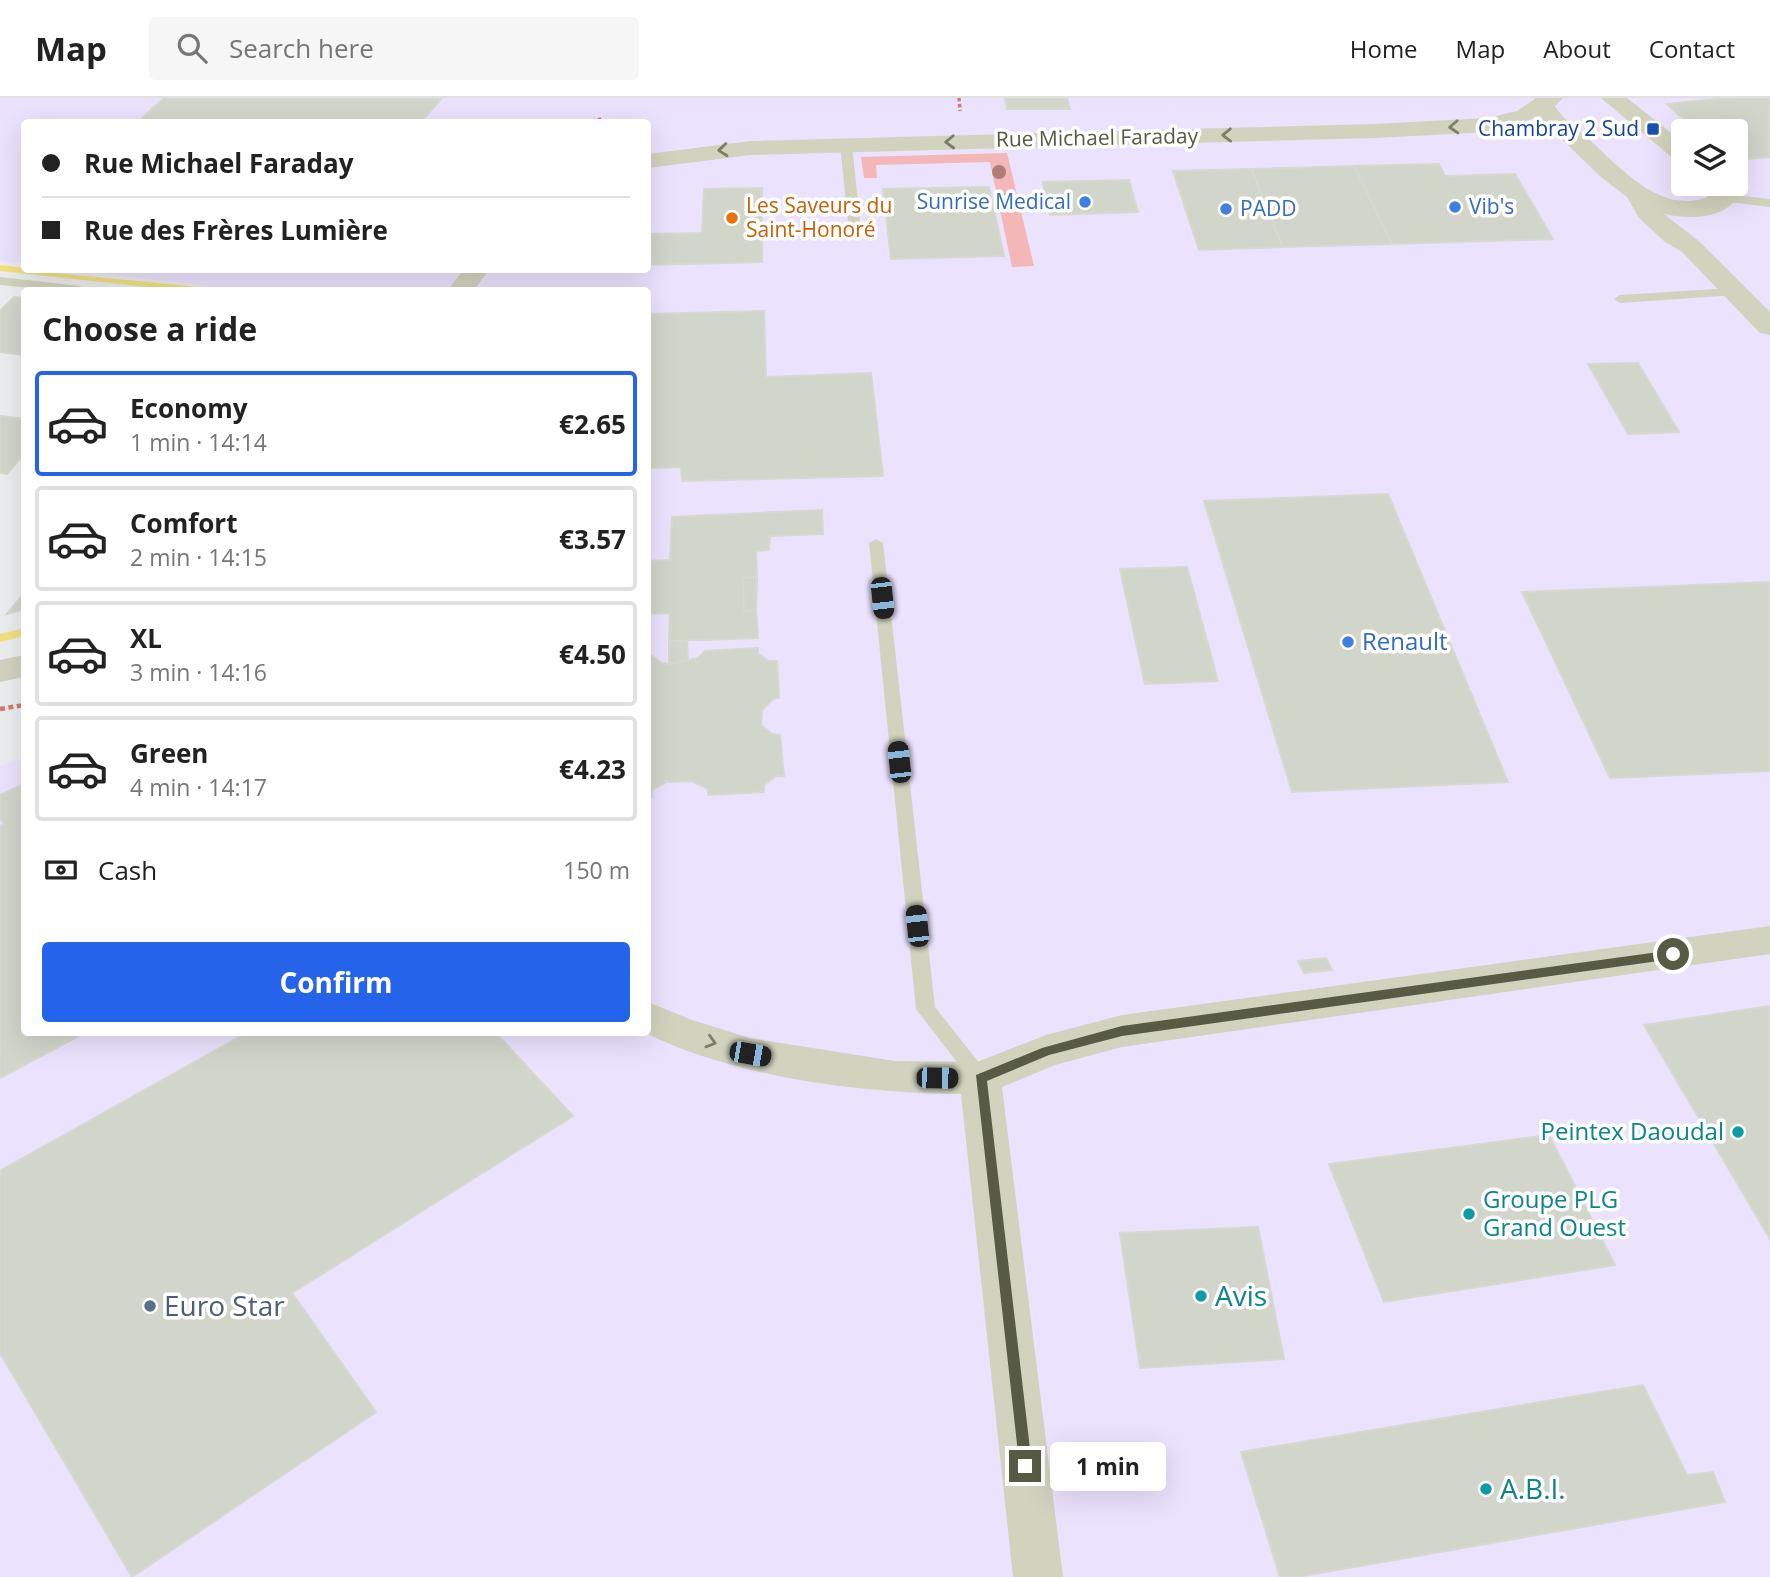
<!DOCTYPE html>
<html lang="en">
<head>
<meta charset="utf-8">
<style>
  body { margin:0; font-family:"Open Sans",sans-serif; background:#f6f6f6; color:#222; height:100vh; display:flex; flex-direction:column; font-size:26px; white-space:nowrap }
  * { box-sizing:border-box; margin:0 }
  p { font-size:23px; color:#767676 }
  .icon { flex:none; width:38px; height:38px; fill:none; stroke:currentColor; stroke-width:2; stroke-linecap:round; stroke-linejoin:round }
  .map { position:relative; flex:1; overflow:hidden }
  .side { position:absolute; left:21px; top:189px; width:630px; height:749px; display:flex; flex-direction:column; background:#fff; border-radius:7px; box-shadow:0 7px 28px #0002 }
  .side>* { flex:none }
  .guide { position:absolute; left:21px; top:21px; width:630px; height:154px; border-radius:7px; box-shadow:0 7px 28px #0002; display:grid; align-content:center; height:154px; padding:0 21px; background:#fff }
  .controls { position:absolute; left:1671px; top:21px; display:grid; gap:14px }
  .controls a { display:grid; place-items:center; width:77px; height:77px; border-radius:7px; background:#fff; box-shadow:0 7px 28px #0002; font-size:35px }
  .end { position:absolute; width:32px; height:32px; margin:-16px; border:9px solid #585b43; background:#fff; box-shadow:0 0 0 4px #fff }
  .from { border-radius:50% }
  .bubble { position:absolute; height:49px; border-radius:7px; background:#fff; box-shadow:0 7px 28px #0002; font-size:23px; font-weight:700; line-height:49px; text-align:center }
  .car { position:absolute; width:21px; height:42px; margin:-21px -10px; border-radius:9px; box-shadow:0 0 5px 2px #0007; background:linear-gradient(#222 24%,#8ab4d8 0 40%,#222 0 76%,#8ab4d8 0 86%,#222 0) }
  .guide b { display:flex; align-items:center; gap:24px; height:66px; font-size:26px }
  .guide b+b { border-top:2px solid #e0e0e0 }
  .guide i { width:18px; height:18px; background:#222 }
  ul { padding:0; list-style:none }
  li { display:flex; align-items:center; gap:21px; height:105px; margin:0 14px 10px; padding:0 7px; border:4px solid #e0e0e0; border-radius:7px }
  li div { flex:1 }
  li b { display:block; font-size:26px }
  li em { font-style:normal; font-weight:700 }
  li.current { border-color:#2563eb }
  li>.icon { width:63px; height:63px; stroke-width:1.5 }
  h2 { padding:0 21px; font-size:32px; line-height:84px }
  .pay { display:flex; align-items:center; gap:18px; height:77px; padding:0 21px; font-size:26px }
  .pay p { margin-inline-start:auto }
  .action { display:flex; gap:14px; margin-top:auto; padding:14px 21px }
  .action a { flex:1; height:80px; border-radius:7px; background:#2563eb; color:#fff; font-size:28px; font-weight:700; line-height:80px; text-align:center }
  header { display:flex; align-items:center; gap:42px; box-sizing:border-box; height:98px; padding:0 35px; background:#fff; border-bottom:2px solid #e0e0e0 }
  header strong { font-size:33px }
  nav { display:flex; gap:38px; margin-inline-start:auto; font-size:24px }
  .search { width:490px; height:63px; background:#f6f6f6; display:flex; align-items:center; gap:18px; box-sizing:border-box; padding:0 24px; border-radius:7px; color:#767676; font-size:26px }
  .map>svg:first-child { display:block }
  .commercial { fill:#ebe2fd; fill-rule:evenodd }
  .green { fill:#f2b7b6 }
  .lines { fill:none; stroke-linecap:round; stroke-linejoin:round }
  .stream { fill:#f2e07f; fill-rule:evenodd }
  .building { fill:#d2d5ca; stroke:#d5d9cf; stroke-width:2 }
  .path-far1 { stroke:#d27a6b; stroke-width:3.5; stroke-dasharray:3.5 2.5; stroke-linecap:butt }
  .path { stroke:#d27a6b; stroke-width:4.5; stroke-dasharray:5 3.5; stroke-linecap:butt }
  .service { fill:#d1d3be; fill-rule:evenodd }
  .minor { fill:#d1d3be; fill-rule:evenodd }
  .tree { fill:#b17c74 }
  .oneway { stroke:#7c7f68 }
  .route { fill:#585b43 }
  .transit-dot { fill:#1a4fb4; stroke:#fff; stroke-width:2.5 }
  .shop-dot { fill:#3f7fe0; stroke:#fff; stroke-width:2.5 }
  .food-dot { fill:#e8710a; stroke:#fff; stroke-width:2.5 }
  .culture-dot { fill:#0f9aa8; stroke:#fff; stroke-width:2.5 }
  .service-dot { fill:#5c6f8a; stroke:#fff; stroke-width:2.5 }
  .labels { text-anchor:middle; stroke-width:7; stroke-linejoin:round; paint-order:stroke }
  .far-transit-label { font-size:21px; fill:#164399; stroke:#fff; text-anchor:end }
  .far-street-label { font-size:21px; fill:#585b43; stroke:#fff }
  .far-shop-label { font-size:21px; fill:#366cbe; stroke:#fff; text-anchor:start }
  .far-food-label { font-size:21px; fill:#c56008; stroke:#fff; text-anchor:start }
  .shop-label { font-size:24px; fill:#366cbe; stroke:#fff; text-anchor:start }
  .culture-label { font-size:24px; fill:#0d838f; stroke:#fff; text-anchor:end }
  .near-culture-label { font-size:28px; fill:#0d838f; stroke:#fff; text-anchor:start }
  .near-service-label { font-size:28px; fill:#4e5e75; stroke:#fff; text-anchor:start }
</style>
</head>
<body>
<header>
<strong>Map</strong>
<div class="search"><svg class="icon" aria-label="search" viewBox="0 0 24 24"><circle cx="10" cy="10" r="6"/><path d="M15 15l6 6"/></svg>Search here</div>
<nav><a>Home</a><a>Map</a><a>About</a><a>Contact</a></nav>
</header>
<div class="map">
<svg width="1770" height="1479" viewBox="0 0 1770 1479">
  <rect width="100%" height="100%" fill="#ecedef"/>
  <!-- commercial -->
  <path class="commercial" d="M0,0H1770V1479H0V668L24,660V934H648V192H242L72,172H648V24H24V166L0,163ZM1684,33H1736V86H1684Z"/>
  <!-- green -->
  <path class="green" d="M1007,55L1034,168L1012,169L990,64L876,67L877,80H864L861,59Z"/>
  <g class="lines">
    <!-- stream -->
    <g class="stream">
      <path d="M0,167L24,170V172L199,189L204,192H176L0,173Z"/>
      <path d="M24,530V538L0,544V536Z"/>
    </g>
  </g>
  <!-- building -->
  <g class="building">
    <path d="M164,0H442L421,24H138Z"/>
    <path d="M1005,0H1067L1070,11H1007Z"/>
    <path d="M1726,0H1770V59L1736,62V33H1696L1667,6Z"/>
    <path d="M1439,66L1445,78L1515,76L1553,141L1392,146L1354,68Z"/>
    <path d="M1354,68L1392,146L1283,149L1251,71Z"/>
    <path d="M1251,71L1283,149L1199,152L1173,73Z"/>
    <path d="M1129,82L1138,114L1050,117L1048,110L1037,111L1034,97L1045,98L1043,84Z"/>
    <path d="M989,89L1004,158L891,161L883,91Z"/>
    <path d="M762,90V164L648,167V136L702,135L704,91Z"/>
    <path d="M14,199L24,200V257L0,254V213Z"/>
    <path d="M764,213L766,279L871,275L883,378L682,383L681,369L648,370V216Z"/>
    <path d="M1638,265L1679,334L1628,336L1588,266Z"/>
    <path d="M0,318L24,321V356L7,376L0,375Z"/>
    <path d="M1388,396L1508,684L1292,694L1204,403Z"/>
    <path d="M822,412L823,436L770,438L769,452L756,453L757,479L743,480L744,513L756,512L758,540L669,543L670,515L648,516V463L670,462L672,419Z"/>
    <path d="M1187,469L1218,583L1145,586L1120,471Z"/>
    <path d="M757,479L756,512L744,513L743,480Z"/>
    <path d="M1770,484V673L1610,680L1522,494Z"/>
    <path d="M24,495V511L7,516Z"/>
    <path d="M669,543H687L688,562L669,566Z"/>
    <path d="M758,550V555L768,563H777L779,600L773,601L762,612L761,627L772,636L780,637L784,678H776L764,687V694L708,697V691L692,683L666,684L653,691L652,699H648V555L662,565L669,566L698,560L705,553Z"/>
    <path d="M24,686V934H86L0,980V728L4,726L0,719V697Z"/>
    <path d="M1326,860L1332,872L1304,875L1298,863Z"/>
    <path d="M1770,908V1141L1644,927Z"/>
    <path d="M248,934H495L573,1018L292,1195L376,1314L132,1479L0,1255V1073Z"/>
    <path d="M1549,1037L1615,1167L1384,1204L1329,1066Z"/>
    <path d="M1258,1129L1284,1261L1140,1270L1120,1135Z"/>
    <path d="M1643,1287L1687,1377L1713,1374L1725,1404L1297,1479H1280L1241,1354Z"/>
  </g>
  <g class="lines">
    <!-- path-far1 -->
    <g class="path-far1">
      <path d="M959,0L960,13"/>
      <path d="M586,24L602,21"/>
    </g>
    <!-- path -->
    <path class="path" d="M0,611L24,607"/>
    <!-- service -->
    <g class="service">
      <path d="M846,44L852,47L860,124L854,128L848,124L840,47Z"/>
      <path d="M1725,96L1770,101V109L1721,103L1719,100Z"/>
      <path d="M0,179L80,188L86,192H51L0,187Z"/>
      <path d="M1732,190L1738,194L1736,197L1620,205L1614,201L1620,197Z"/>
      <path d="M876,441L883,445L935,909L987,975L990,980L987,985L980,988L973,985L916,911L869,445Z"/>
    </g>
    <!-- minor -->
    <g class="minor">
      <path d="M1536,0H1563L1555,8C1563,22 1578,31 1590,42C1622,72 1665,120 1711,97L1706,86H1730L1737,100C1722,122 1687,121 1664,116L1700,144L1770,214V237L1760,235L1682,154L1665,144L1639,120L1627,99L1602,80L1539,19L1488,34L1375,40L751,57L648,70V56L751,43L1375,26L1488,20L1517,13Z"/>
      <path d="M1601,0H1627L1684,45V64L1675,62Z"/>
      <path d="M463,172H489L474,192H448Z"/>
      <path d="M24,557V579L0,584V562Z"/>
      <path d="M1770,828V856L1122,949L1055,967L1002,989L1063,1479H1013L961,996C858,995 737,980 643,934H648V904L692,922L750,940L895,963L977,964L1046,937L1122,917Z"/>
    </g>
  </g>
  <!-- trees -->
  <g class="tree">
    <circle cx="999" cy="74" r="7"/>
    <circle cx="1010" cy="100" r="7"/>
  </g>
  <!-- one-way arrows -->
  <defs><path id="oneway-chevron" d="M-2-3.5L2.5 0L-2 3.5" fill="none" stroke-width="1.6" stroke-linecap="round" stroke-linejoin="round" transform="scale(1.75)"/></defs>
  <g class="oneway">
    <use href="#oneway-chevron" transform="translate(1454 29) rotate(177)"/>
    <use href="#oneway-chevron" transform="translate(1227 37) rotate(179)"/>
    <use href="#oneway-chevron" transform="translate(950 44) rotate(178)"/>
    <use href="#oneway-chevron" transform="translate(723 52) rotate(175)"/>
    <use href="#oneway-chevron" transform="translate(711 944) rotate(17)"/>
  </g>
  <!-- route -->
  <path class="route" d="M1673,852L1679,856L1673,861L1122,938L1049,957L987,983L1032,1368L1030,1373H1020L976,977L1042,950L1122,928Z"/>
  <!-- markers -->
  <rect class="transit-dot" x="1646" y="24" width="14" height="14" rx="3.5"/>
  <g class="shop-dot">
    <circle cx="1085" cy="104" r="7"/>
    <circle cx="1455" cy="109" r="7"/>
    <circle cx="1226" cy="111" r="7"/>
    <circle cx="1348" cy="544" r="7"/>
  </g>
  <circle class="food-dot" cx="732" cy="120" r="7"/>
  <g class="culture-dot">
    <circle cx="1738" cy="1034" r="7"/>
    <circle cx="1469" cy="1116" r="7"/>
    <circle cx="1201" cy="1198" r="7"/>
    <circle cx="1486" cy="1391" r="7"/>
  </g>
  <circle class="service-dot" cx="150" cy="1208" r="7"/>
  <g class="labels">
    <!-- far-transit labels -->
    <g class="far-transit-label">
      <text x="1639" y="38">Chambray 2 Sud</text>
    </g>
    <!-- far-street labels -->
    <g class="far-street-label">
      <text transform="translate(1097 40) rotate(-1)" y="7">Rue Michael Faraday</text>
    </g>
    <!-- far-shop labels -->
    <g class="far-shop-label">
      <text x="1071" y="111" text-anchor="end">Sunrise Medical</text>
      <text x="1469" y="116">Vib's</text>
      <text x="1240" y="118">PADD</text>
    </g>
    <!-- far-food labels -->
    <g class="far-food-label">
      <text x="746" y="115">Les Saveurs du<tspan x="746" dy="24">Saint-Honoré</tspan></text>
    </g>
    <!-- shop labels -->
    <g class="shop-label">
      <text x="1362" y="552">Renault</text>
    </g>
    <!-- culture labels -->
    <g class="culture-label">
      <text x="1724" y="1042">Peintex Daoudal</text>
      <text x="1483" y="1110" text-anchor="start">Groupe PLG<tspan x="1483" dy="28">Grand Ouest</tspan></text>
    </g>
    <!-- near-culture labels -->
    <g class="near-culture-label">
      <text x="1215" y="1208">Avis</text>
      <text x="1500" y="1401">A.B.I.</text>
    </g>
    <!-- near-service labels -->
    <g class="near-service-label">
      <text x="164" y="1218">Euro Star</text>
    </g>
  </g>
</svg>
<div class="controls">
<a><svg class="icon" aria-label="layers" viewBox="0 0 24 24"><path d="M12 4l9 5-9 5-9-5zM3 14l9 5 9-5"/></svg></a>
</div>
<i class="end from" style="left:1673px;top:856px"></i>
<i class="end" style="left:1025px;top:1368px"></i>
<div class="bubble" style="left:1050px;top:1344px;width:116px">1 min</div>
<i class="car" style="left:882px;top:500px;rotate:174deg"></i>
<i class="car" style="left:899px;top:664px;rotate:354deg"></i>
<i class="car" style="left:917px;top:828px;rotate:354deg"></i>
<i class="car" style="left:750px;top:956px;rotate:100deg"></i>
<i class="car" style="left:937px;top:980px;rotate:91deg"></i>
<div class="guide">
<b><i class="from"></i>Rue Michael Faraday</b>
<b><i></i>Rue des Frères Lumière</b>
</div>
<section class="side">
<h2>Choose a ride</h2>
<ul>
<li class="current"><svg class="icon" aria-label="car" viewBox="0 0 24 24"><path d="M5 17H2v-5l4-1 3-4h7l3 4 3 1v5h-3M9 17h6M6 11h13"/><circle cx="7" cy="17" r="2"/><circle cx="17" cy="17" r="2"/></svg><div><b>Economy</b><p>1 min · 14:14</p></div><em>€2.65</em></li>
<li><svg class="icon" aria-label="car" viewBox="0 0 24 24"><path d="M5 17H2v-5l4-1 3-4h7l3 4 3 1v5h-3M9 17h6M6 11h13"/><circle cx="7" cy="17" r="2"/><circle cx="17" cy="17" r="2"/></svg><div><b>Comfort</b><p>2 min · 14:15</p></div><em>€3.57</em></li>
<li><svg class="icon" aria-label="car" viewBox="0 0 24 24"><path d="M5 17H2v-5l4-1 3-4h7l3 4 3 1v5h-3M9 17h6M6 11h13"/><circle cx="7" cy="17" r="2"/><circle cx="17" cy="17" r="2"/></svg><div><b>XL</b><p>3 min · 14:16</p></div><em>€4.50</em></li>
<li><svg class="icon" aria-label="car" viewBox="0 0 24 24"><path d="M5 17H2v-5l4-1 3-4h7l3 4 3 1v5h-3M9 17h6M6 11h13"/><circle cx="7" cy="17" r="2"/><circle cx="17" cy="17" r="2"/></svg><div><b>Green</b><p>4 min · 14:17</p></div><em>€4.23</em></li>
</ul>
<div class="pay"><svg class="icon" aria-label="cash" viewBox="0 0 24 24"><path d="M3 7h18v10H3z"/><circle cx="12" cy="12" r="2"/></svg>Cash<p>150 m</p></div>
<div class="action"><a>Confirm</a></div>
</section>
</div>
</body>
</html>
